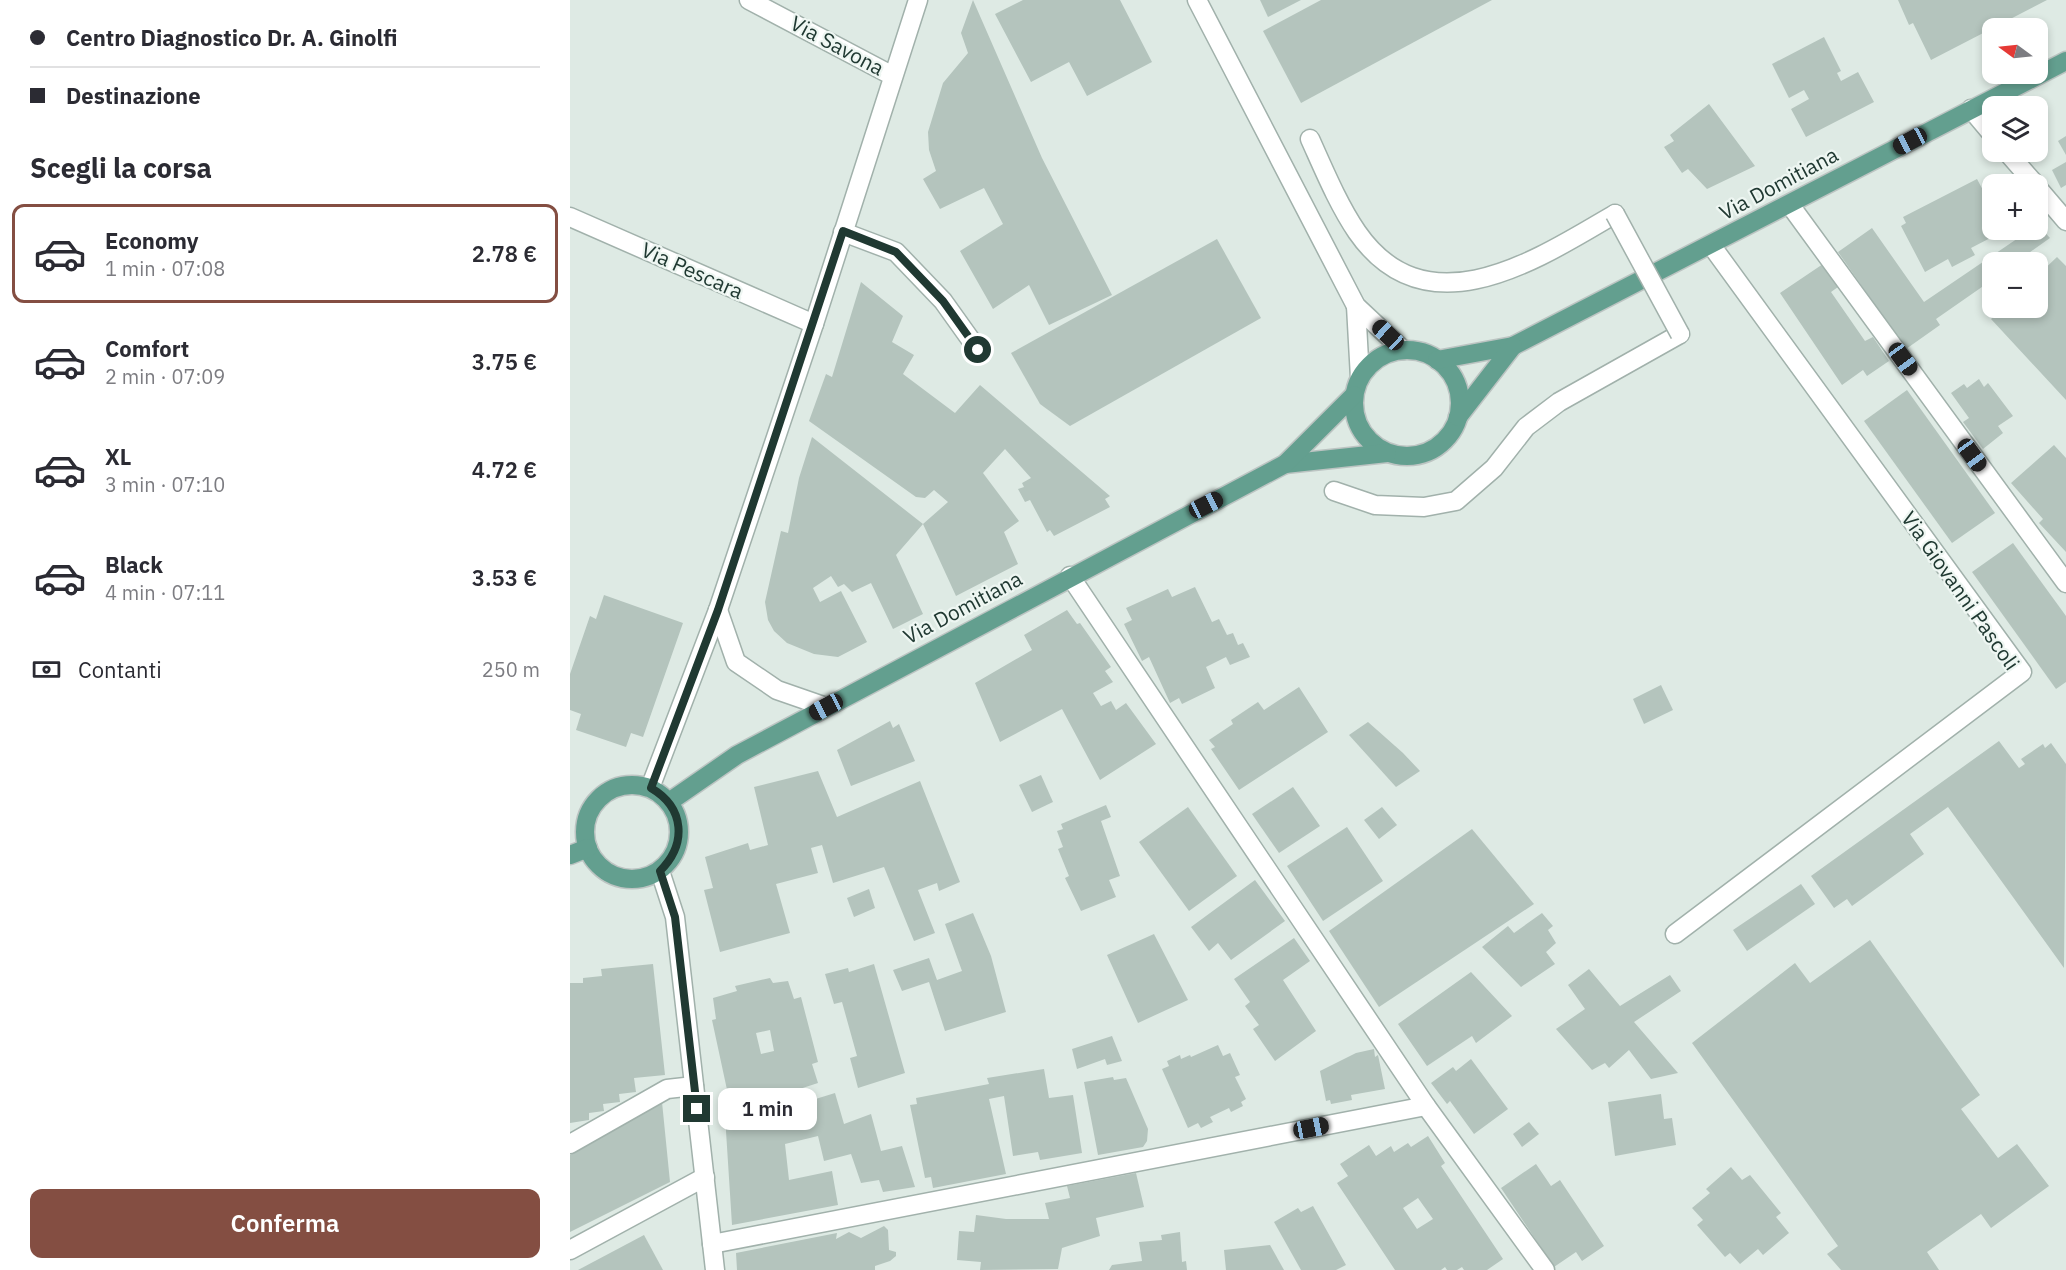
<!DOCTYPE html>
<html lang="it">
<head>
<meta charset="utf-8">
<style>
  body { margin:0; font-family:"IBM Plex Sans",sans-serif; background:#f2f2f3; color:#2b2b33; height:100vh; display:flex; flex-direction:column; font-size:22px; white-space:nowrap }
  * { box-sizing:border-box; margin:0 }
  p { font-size:20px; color:#7c7c81 }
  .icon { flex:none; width:33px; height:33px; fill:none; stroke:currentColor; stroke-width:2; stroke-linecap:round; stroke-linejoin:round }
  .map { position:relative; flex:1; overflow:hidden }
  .side { display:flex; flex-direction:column; background:#fff; width:570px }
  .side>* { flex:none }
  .banner { display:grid; align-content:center; height:132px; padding:0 30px; background:#fff }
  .needle { width:39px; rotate:285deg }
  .tools { position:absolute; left:1412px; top:18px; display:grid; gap:12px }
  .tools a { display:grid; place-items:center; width:66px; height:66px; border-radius:12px; background:#fff; box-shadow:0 3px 9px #0003; font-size:30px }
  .end { position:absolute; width:27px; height:27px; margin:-14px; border:8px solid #203932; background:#fff; box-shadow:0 0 0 3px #fff }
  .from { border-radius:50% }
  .bubble { position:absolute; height:42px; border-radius:12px; background:#fff; box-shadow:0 3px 9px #0003; font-size:20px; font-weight:600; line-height:42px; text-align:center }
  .car { position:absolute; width:18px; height:36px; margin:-18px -9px; border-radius:8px; box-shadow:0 0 4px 2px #0007; background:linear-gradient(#222 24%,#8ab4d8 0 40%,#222 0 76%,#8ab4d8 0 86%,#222 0) }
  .banner b { display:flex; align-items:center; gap:21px; height:57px; font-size:22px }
  .banner b+b { border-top:2px solid #e1e1e2 }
  .banner i { width:15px; height:15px; background:#2b2b33 }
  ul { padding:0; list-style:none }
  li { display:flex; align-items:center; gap:18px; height:99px; margin:0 12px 9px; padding:0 18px; border:3px solid transparent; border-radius:12px }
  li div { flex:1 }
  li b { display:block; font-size:22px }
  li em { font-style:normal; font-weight:600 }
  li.current { border-color:#844e42 }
  li>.icon { width:54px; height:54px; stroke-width:1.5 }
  h2 { padding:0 30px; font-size:27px; line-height:72px }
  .pay { display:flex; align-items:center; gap:15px; height:66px; padding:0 30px; font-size:22px }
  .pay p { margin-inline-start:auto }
  .primary-button { display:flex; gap:12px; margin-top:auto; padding:12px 30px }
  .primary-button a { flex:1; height:69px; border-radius:12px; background:#844e42; color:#fff; font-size:24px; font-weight:600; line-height:69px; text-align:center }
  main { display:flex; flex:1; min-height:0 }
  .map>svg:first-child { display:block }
  .building { fill:#b4c4bd; fill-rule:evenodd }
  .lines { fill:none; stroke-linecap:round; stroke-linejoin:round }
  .minor-casing { stroke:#a1b1ab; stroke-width:21 }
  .major-casing { stroke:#bcc4c2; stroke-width:21 }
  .minor { stroke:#fff; stroke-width:18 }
  .major { stroke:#639f8f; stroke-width:18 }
  .minor-bridge-casing { stroke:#a1b1ab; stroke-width:21; stroke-linecap:butt }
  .minor-bridge { stroke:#fff; stroke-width:18 }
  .route { stroke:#203932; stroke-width:8 }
  .labels { text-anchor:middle; stroke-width:4.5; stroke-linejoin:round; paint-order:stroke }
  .street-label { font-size:21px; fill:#203932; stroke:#eef6f2 }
</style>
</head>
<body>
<main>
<section class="side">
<div class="banner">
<b><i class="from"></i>Centro Diagnostico Dr. A. Ginolfi</b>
<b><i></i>Destinazione</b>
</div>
<h2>Scegli la corsa</h2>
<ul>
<li class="current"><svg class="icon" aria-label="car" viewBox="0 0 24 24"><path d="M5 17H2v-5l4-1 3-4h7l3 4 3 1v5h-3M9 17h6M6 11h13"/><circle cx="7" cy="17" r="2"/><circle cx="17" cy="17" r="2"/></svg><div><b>Economy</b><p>1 min · 07:08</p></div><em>2.78 €</em></li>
<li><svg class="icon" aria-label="car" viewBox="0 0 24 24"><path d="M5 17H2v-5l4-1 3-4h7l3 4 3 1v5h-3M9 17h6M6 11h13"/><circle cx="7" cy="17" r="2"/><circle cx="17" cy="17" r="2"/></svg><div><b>Comfort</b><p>2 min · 07:09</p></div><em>3.75 €</em></li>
<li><svg class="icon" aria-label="car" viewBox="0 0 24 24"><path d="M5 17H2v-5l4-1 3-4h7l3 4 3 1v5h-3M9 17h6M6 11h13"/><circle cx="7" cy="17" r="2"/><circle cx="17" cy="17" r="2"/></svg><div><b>XL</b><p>3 min · 07:10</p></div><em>4.72 €</em></li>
<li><svg class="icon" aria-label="car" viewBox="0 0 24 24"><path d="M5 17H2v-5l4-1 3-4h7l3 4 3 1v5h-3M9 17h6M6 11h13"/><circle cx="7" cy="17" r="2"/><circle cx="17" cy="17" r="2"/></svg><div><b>Black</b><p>4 min · 07:11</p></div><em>3.53 €</em></li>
</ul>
<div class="pay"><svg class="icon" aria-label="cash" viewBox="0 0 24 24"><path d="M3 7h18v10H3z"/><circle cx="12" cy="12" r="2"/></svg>Contanti<p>250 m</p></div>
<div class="primary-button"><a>Conferma</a></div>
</section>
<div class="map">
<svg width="1496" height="1270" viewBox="0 0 1496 1270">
  <rect width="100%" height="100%" fill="#deeae4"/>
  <!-- building -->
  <g class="building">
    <path d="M403,0L472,158L542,295L479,325L459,285L423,309L390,251L433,224L414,188L370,209L353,179L366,171L359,150L358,132L373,83L398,53L391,33Z"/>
    <path d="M453,0H550L582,62L517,96L499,62L461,82L425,14Z"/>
    <path d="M690,0H731L698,17Z"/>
    <path d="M751,0H922L731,103L693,31Z"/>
    <path d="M1328,0H1477L1361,60L1343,23L1339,25Z"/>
    <path d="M1254,37L1271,71L1267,73L1271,81L1288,72L1304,102L1236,137L1221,109L1239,99L1234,90L1219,98L1202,64Z"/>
    <path d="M1139,104L1185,166L1137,189L1118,169L1112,173L1094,147L1104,141L1100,135Z"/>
    <path d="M1496,136V155L1488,141Z"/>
    <path d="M1496,162V185L1491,188L1482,170Z"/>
    <path d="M1407,179L1422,207V230H1426L1428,234L1401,248L1405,255L1382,267L1378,259L1355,272L1331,226L1336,223L1333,217Z"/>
    <path d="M1467,224L1480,238L1446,262H1422V280L1366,319L1370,325L1336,349L1268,252L1302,228L1354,302L1460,230H1467Z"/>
    <path d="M647,239L691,318L500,426L470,404L441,353Z"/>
    <path d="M1487,257L1496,266V400L1421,319L1433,308H1467V276Z"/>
    <path d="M1253,264L1268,287L1261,292L1295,341L1303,337L1319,361L1297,376L1293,370L1272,385L1210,293Z"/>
    <path d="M291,282L333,316L322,342L344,355L333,374L385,413L410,385L540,496L535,499L540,507L484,536L480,530L477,532L460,500L455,502L448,489L454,487L452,483L461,478L435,449L413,473L449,521L434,532L448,564L386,596L353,524L326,555L353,614L323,629L301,583L282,592L274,584L268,587L261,576L243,588L250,602L271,591L297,642L268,657L244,654L217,643L204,631L198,620L195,602L211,531L218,533L229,478L242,437L353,524L378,502L364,490L355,498L346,497L239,421L256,374L262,377Z"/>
    <path d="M1409,379L1414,387L1418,383L1443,416L1428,426L1433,433L1413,449L1393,422L1399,418L1381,393L1394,384L1397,388Z"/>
    <path d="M1337,390L1425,513L1382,543L1294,421Z"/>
    <path d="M1484,445L1496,458V552L1469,523L1473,519L1441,483Z"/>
    <path d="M1443,543L1496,616V682L1486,689L1402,572Z"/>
    <path d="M625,587L642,622L649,619L657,635L663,633L668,645L673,643L680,657L660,665L656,657L636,667L645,688L612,704L609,698L600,703L579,657L572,661L554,624L562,620L556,608L598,589L602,597Z"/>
    <path d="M34,595L113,623L73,737L61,733L56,747L6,730L11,714L0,710V674L20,616L26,619Z"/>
    <path d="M497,610L507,624L510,623L541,667L535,671L543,682L523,693L531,706L541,701L546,710L556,703L586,744L530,780L492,709L430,742L405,683L462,650L454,635Z"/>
    <path d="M1091,685L1103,710L1074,724L1063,699Z"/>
    <path d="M729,687L758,732L669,790L641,749L645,747L639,740L663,724L661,720L688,702L694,710Z"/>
    <path d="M320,721L323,728L329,724L345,761L281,786L267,750Z"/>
    <path d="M798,722L833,753L850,771L826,787L779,735Z"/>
    <path d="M1429,741L1449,768L1455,764L1451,759L1473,744L1475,748L1481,743L1496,764L1494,968L1378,807L1340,834L1354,854L1282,906L1277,899L1264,908L1241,876Z"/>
    <path d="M248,771L267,817L350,781L390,882L369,891L367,883L348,890L365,933L344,941L314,867L263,883L252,845L241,848L248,873L206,884L220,933L150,952L134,890L143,888L135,857L178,843L180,850L198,845L184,787Z"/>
    <path d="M471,775L483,802L462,812L449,785Z"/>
    <path d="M723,787L750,826L709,853L682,814Z"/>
    <path d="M536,805L541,817L531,821L550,876L539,880L546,897L511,911L495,878L499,876L488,849L493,847L487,831L493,829L491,824Z"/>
    <path d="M618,807L667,876L619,911L569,842Z"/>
    <path d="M812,807L827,825L809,839L794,820Z"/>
    <path d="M777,827L813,881L753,921L717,866Z"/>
    <path d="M902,829L964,904L809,1007L759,931Z"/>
    <path d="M685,880L715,921L661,960L648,943L639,951L621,927Z"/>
    <path d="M1231,884L1245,904L1177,951L1163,930Z"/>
    <path d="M299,889L305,908L284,917L277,898Z"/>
    <path d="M403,913L421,956L436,1012L375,1031L359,982L332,991L323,970L359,958L367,980L392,971L375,924Z"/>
    <path d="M972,913L983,926L978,930L986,943L976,952L985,964L951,987L912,947L938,926L944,933Z"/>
    <path d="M584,934L618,1000L568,1023L537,955Z"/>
    <path d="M724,938L740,961L713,980L746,1031L705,1061L683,1029L689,1025L675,1006L680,1002L664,979Z"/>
    <path d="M1300,940L1410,1095L1391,1109L1428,1158L1447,1144L1479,1186L1421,1228L1411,1214L1357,1252L1369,1270H1271L1257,1254L1268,1246L1122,1043L1225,963L1240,983Z"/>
    <path d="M83,964L95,1075L64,1078L66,1092L49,1094L50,1102L33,1104L34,1111L19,1113V1120L0,1123V983H13V978L32,976L31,969Z"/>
    <path d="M304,964L335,1073L288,1088L280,1058L287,1056L272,1002L264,1004L255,974L278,968L279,972Z"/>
    <path d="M1019,969L1050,1006L1100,975L1111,991L1064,1022L1108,1073L1081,1079L1059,1050L1039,1068L1035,1063L1022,1070L986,1029L1015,1009L998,985Z"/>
    <path d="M901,972L942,1016L906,1043L902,1036L857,1066L828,1024Z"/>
    <path d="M200,978L203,983L218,981L224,999L231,997L248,1062L242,1064L248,1083L205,1097L210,1110L265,1093L274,1124L301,1114L311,1151L332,1146L345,1187L313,1192L309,1180L291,1183L281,1154L254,1161L248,1136L215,1144L219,1180L262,1171L268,1205L162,1225L154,1100L159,1099L142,1020L146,1019L143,998L167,991L165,986ZM200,1030L204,1051L191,1054L186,1033Z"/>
    <path d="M542,1036L552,1061L537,1065L535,1059L507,1069L502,1049Z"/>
    <path d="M648,1045L653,1056L660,1053L670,1075L665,1077L676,1099L671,1102L673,1106L661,1112L659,1108L640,1117L643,1122L631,1128L628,1123L618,1128L592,1069L599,1066L597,1061L610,1055L611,1059L620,1055L621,1057Z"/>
    <path d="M804,1049L805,1057L808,1055L815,1089L781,1095L782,1100L761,1104L760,1100L756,1101L750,1071L786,1053Z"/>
    <path d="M901,1059L938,1109L904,1134L880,1101L877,1104L861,1083L883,1067L886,1071Z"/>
    <path d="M474,1069L479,1098L503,1095L512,1153L470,1160L468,1152L443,1156L434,1096L419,1099L436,1174L363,1188L361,1177L355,1178L340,1105L347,1104L346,1098L419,1084L417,1078Z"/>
    <path d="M543,1077L544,1080L556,1078L578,1129L577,1141L573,1147L528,1155L514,1082Z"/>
    <path d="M1091,1094L1094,1119L1102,1118L1106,1145L1045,1156L1038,1102Z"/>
    <path d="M92,1102L100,1182L0,1232V1155Z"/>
    <path d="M959,1122L969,1134L952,1147L943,1134Z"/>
    <path d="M858,1136L875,1163L871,1166L933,1259L917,1270H894L892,1267L887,1270H877L875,1267L871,1270H825L767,1183L778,1176L770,1164L799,1145L806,1156L821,1146L824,1152L838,1143L841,1147ZM848,1198L863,1219L847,1229L833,1208Z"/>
    <path d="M966,1164L981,1186L990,1180L1034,1246L1012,1261L1006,1252L984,1267L931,1188Z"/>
    <path d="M1161,1167L1172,1180L1180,1175L1211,1213L1206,1217L1219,1233L1193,1255L1188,1249L1170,1264L1160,1253L1155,1257L1127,1225L1133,1220L1122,1208L1140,1193L1136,1189Z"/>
    <path d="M566,1173L574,1207L526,1218L530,1236L492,1248L488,1269L410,1270L411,1262L387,1260L389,1231L404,1232L406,1215L436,1219H479L475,1203L500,1198L497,1186Z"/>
    <path d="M743,1206L776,1265L766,1270H731L704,1222L728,1208L731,1212Z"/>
    <path d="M314,1226L318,1230L319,1250L326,1252V1256L320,1261L305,1266V1270H167L166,1253L267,1233L266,1239L279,1232L291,1238Z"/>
    <path d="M610,1232L612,1262L616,1261L617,1270H539L542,1265L572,1261L569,1242L592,1240L591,1235Z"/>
    <path d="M74,1235L93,1270H8Z"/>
    <path d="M700,1245L714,1270H656L654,1250Z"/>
  </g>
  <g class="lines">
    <!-- minor casing -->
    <g class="minor-casing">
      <g id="minor">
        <path d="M179,0L323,76"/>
        <path d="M627,0L786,306L833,350"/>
        <path d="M1401,109L1422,134"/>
        <path d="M740,139C754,170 768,204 787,232C857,333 968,259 1045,214"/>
        <path d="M1437,152L1465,184"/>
        <path d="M1467,187L1496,221"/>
        <path d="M1220,205L1496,583"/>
        <path d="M0,217L244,324"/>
        <path d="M273,232L326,252L373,301L408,350"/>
        <path d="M786,306L790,378"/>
        <path d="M764,491L805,505L854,507L886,501L924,468L956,427L989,402L1110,334"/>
        <path d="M500,576L856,1106L975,1270"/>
        <path d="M148,610L166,662L207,690L256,707"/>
        <path d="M80,788L148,610L244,324L348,0"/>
        <path d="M90,871L105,917L145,1270"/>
        <path d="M1105,934L1452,672L1141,245"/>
        <path d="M0,1144L97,1089L124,1086"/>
        <path d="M142,1244L856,1106"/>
        <path d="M0,1250L135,1177"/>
      </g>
    </g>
    <!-- major casing -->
    <g class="major-casing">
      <g id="major">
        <circle cx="837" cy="403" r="53"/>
        <path d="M867,360L943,346L1496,61"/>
        <path d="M888,417L943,346"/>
        <path d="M715,464L817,453"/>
        <circle cx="62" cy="832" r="47"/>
        <path d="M99,802L167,755L715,464L784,395"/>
        <path d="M0,855L18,848"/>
      </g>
    </g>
    <!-- minor -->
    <use href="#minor" class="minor"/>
    <!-- major -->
    <use href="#major" class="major"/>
    <!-- minor-bridge casing -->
    <g class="minor-bridge-casing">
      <path id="minor-bridge" d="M1045,214L1110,334"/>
    </g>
    <!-- minor-bridge -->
    <use href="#minor-bridge" class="minor-bridge"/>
  </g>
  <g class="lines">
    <!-- route -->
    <path class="route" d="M127,1109L105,917L90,871C117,844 115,808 81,788L148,610L273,231L326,252L373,301L408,350"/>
  </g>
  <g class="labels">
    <!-- street labels -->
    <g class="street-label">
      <text transform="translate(267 46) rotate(28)" y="7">Via Savona</text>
      <text transform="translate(1209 184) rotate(-28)" y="7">Via Domitiana</text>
      <text transform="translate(122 271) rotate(24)" y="7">Via Pescara</text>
      <text transform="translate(1390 591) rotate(55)" y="7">Via Giovanni Pascoli</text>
      <text transform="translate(393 608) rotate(-28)" y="7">Via Domitiana</text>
    </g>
  </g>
</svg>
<div class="tools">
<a><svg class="needle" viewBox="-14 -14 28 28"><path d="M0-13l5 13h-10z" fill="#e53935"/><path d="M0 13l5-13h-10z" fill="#7c7c81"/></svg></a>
<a><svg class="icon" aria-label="layers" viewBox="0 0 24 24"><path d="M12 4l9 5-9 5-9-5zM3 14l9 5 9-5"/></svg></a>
<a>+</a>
<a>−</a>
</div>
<i class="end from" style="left:408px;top:350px"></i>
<i class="end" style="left:127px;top:1109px"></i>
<div class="bubble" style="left:148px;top:1088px;width:99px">1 min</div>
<i class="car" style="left:1340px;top:141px;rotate:242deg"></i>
<i class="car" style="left:818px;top:335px;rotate:313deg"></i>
<i class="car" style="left:1333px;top:359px;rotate:144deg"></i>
<i class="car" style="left:1402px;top:455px;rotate:144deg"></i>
<i class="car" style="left:636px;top:505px;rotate:63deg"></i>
<i class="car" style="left:256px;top:707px;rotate:242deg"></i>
<i class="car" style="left:741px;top:1128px;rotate:79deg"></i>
</div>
</main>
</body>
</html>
